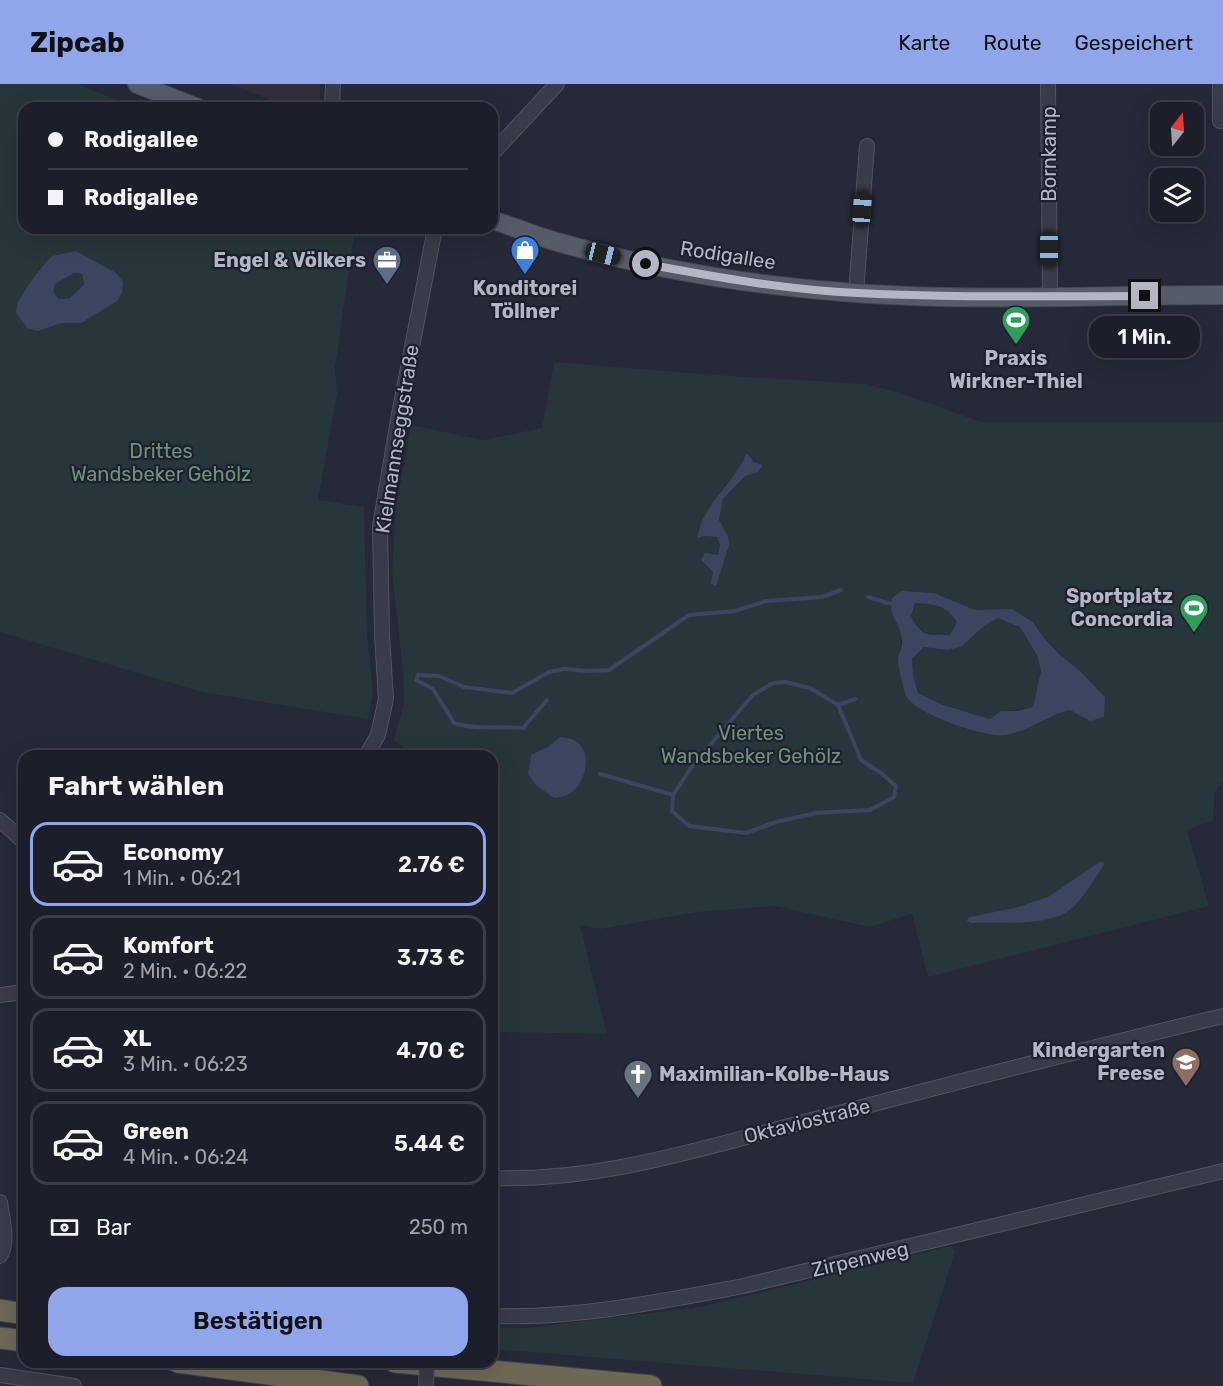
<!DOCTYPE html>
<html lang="de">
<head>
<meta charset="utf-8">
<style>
  body { margin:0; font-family:Rubik,sans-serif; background:#252732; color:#f1f3f6; height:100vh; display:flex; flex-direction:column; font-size:22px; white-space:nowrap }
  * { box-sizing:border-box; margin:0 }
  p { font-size:20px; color:#a0a2a8 }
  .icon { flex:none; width:33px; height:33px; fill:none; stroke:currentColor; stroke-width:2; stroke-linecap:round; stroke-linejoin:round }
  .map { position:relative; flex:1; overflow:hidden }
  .details { position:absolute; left:18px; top:666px; width:480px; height:618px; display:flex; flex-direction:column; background:#1c1f2a; border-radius:18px; box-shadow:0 6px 24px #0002,0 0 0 2px #3a3d47 }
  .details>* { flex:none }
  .guide { position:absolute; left:18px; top:18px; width:480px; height:132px; border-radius:18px; box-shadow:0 6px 24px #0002,0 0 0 2px #3a3d47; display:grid; align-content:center; height:132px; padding:0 30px; background:#1c1f2a }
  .needle { width:39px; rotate:17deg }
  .tools { position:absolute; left:1150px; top:18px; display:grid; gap:12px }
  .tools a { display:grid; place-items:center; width:54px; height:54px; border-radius:12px; background:#1c1f2a; box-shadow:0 6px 24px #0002,0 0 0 2px #3a3d47; font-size:30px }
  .end { position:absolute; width:27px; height:27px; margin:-14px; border:8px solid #b3b7c4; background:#111; box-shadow:0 0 0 3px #111 }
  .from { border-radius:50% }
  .bubble { position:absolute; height:42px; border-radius:18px; background:#1c1f2a; box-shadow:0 6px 24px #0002,0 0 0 2px #3a3d47; font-size:20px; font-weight:600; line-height:42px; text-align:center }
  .car { position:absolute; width:18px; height:36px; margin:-18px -9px; border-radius:8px; box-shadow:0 0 4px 2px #0007; background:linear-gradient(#222 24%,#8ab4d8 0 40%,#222 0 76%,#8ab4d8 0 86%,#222 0) }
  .guide b { display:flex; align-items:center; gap:21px; height:57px; font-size:22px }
  .guide b+b { border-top:2px solid #3a3d47 }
  .guide i { width:15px; height:15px; background:#f1f3f6 }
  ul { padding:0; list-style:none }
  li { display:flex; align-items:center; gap:18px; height:84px; margin:0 12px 9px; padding:0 18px; border:3px solid #3a3d47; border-radius:18px }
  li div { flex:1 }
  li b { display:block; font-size:22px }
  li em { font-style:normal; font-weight:600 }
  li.current { border-color:#91a5eb }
  li>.icon { width:54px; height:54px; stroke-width:1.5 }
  h2 { padding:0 30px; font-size:27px; line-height:72px }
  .pay { display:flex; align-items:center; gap:15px; height:66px; padding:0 30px; font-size:22px }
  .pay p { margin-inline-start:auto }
  .primary-button { display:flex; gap:12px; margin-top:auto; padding:12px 30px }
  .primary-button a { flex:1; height:69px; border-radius:18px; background:#91a5eb; color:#111; font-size:24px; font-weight:600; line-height:69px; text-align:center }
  header { display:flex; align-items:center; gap:36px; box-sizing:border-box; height:84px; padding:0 30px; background:#91a5eb; color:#111 }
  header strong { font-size:28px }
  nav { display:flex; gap:33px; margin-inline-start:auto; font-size:21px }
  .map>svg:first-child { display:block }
  .medical { fill:#322f3a }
  .green { fill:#27363a; fill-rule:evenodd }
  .water { fill:#3c455f; fill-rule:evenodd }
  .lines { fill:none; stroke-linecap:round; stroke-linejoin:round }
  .stream { stroke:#3c455f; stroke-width:4 }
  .minor-casing { stroke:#505460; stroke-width:16 }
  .major-casing { stroke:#414551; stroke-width:20 }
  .highway-casing { stroke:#404450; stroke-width:23 }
  .minor { stroke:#383c48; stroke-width:14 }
  .major { stroke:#565b68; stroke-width:18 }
  .highway { stroke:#6d6856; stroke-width:21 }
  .minor-bridge-casing { stroke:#505460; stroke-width:16; stroke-linecap:butt }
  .minor-bridge { stroke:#383c48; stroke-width:14 }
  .route { stroke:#b3b7c4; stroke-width:8 }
  .labels { text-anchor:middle; stroke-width:4.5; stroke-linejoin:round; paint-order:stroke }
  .street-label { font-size:20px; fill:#b3b7c4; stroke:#1d212d }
  .poi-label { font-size:20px; font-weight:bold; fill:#b3b7c4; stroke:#1d212d; text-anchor:end }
  .park-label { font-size:20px; fill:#6d927c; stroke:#1d212d }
</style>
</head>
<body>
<header>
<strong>Zipcab</strong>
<nav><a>Karte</a><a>Route</a><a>Gespeichert</a></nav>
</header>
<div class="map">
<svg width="1223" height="1302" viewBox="0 0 1223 1302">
  <rect width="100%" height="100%" fill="#252938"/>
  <!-- medical -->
  <path class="medical" d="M230,0H320V24H291Z"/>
  <!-- green -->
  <g class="green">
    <path d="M0,0H78L136,24H24V144H355L335,284L337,310L318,416L364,423L367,551L373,608L368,635L202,608L0,548ZM76,167L92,177L81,239H62L17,220L28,201L46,178Z"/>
    <path d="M74,189L82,190L84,200L69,214L59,215L53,208L55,200Z"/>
    <path d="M554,278L716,291L865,300L901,309L981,338H1223V698L1214,710L1213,736L1187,746L1209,822L928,893L912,830L869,843L775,822L697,828L600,845L580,841L607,950L493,948L492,950V672H415L394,656L404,618L403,588L392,487L396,423L411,341L483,356L542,344ZM747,369L754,378L763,381L758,388L745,391L722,415L719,436L728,452L713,489L701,476L718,471L720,461L717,453L705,452L698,445L725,401L741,383ZM902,507L934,509L975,526H1012L1033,538L1043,553L1060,571L1080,587L1105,612L1090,637L1070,626C1055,630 1042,637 1027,644C990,660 964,644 929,630L898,574C904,555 901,528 902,507ZM560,653L528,690L531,671L548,663Z"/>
    <path d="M915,519C934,520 946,521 957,538L950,551C928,549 924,555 911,532Z"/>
    <path d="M998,534L1020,542L1037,571L1041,587L1033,623C1015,627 1005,624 990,635L943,621L918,609L913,591L912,575L924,563L947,566L961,563L985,541Z"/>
    <path d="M952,1162L955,1168L913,1299L492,1265V1243L526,1244L700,1223Z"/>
  </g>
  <!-- water -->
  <g class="water">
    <path d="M76,167L116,189L123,198L122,209L117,217L81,239H62L38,247L27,244L16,229L17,220L28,201L46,178L52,172ZM74,189L82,190L84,200L70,214L59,215L53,208L55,200Z"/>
    <path d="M747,369L754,378L763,381L758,388L745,392L723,415L719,436L728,452L729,461L716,502L711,499L713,488L701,476L705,469L718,471L720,461L717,453L705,452L697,454C703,420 734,399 747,369Z"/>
    <path d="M902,507L934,509L975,526L1012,525L1033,538L1043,553L1060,571L1080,587L1105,613L1104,633L1090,637L1070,626C1048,631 1029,647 1006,651C987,655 920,631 908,615C904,609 898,583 898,575C898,569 903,563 902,557C901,537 888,535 892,514ZM915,519C934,520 946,521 957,538L950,551C928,550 923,555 911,532ZM998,534L1020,543L1037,571L1041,587L1033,623L1016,627H1001L990,635L943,621L918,609L913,591L912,575L924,563L947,566L961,563L985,541Z"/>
    <path d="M560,653C568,654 576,655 581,662C592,676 583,704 567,711C564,713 558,713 554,714L536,701L528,690L531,671L548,663Z"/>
    <path d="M1100,778H1104V781C1093,796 1082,819 1065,829C1042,842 998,838 971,839L967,837L969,833L1015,824L1048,813Z"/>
  </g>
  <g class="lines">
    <!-- stream -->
    <g class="stream">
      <path d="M868,513L891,520"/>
      <path d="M785,598L810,604L838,621L861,676L881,689L896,702L894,713L870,726L816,729L776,738L746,749L689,742L672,727L673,711L693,681L753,611L773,599Z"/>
      <path d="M547,616L523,644C500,642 476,646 454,639L433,605L416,596L418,591L439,592L464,603L512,609L549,588L564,585L589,587L609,586L689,531L735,527L766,517L822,513L841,506"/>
      <path d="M838,621L855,615"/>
      <path d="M600,690L673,711"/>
    </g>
    <!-- minor casing -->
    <g class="minor-casing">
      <g id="minor">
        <path d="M1048,0L1050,213"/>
        <path d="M1220,0V37"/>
        <path d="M332,24L333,0"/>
        <path d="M492,70L557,0"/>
        <path d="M856,209L867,62"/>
        <path d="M366,672L378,651L386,615L382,551L380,442L399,330L435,144"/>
        <path d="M0,736L24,758"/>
        <path d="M0,911L24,908"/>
        <path d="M492,1094C598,1098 703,1064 804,1038C944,1002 1083,965 1223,932"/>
        <path d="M0,1118C2,1135 9,1157 0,1172"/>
        <path d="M492,1232C573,1235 659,1218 739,1203L1223,1087"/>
        <path d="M0,1291L74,1302"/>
      </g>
    </g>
    <!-- major casing -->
    <g class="major-casing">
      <g id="major">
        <path d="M137,0L198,24"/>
        <path d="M492,136C515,143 538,153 561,159C656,186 756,202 855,209C978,218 1101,211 1223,211"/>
      </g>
    </g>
    <!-- highway casing -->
    <g class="highway-casing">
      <g id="highway">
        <path d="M0,1226L24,1230"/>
        <path d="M0,1254L24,1257"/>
        <path d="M178,1278L358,1302"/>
        <path d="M395,1278L651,1302"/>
      </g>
    </g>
    <!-- minor -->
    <use href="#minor" class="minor"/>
    <!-- major -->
    <use href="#major" class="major"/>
    <!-- highway -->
    <use href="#highway" class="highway"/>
    <!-- minor-bridge casing -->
    <g class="minor-bridge-casing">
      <path id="minor-bridge" d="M426,1302L427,1278"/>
    </g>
    <!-- minor-bridge -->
    <use href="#minor-bridge" class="minor-bridge"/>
  </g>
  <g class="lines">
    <!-- route -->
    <path class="route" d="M646,180C716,193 786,206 858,209C954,214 1049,212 1145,212"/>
  </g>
  <!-- icons -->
  <defs>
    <g id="shop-pin" transform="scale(1.5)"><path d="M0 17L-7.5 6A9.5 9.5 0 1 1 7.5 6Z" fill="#3f7fe0" stroke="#1d212d"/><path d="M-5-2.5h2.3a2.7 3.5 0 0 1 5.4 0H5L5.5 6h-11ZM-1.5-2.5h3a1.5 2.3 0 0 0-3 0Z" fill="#fff"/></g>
    <g id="office-pin" transform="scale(1.5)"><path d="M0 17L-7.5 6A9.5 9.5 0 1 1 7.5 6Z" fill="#5c6f8a" stroke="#1d212d"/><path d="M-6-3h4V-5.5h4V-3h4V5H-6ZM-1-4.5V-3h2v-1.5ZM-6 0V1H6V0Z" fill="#fff"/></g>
    <g id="stadium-pin" transform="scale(1.5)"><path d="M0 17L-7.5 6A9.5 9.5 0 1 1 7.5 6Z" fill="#2e9e5b" stroke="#1d212d"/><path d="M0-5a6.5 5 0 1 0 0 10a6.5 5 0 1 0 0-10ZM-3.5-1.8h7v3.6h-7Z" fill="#fff"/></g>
    <g id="school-pin" transform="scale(1.5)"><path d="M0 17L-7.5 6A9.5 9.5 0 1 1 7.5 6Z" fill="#8d6e63" stroke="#1d212d"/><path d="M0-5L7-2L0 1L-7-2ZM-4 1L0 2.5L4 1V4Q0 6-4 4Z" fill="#fff"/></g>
    <g id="church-pin" transform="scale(1.5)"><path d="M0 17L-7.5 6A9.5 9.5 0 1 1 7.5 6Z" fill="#6b7280" stroke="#1d212d"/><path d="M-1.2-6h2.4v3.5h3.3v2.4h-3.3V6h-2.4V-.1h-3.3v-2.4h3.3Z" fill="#fff"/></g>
  </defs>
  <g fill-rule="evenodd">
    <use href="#shop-pin" x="525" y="166"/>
    <use href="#office-pin" x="387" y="176"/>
    <use href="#stadium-pin" x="1016" y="236"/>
    <use href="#stadium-pin" x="1194" y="524"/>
    <use href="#school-pin" x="1186" y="978"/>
    <use href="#church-pin" x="638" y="990"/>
  </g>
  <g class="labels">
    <!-- street labels -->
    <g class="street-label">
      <text transform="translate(1049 70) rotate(-90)" y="7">Bornkamp</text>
      <text transform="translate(728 171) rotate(9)" y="7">Rodigallee</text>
      <text transform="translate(397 355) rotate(-81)" y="7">Kielmannseggstraße</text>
      <text transform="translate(807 1037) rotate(-14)" y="7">Oktaviostraße</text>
      <text transform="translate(860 1175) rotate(-13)" y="7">Zirpenweg</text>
    </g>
    <!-- poi labels -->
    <g class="poi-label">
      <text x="366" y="183">Engel &amp; Völkers</text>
      <text x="525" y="211" text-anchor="middle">Konditorei<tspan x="525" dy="23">Töllner</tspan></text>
      <text x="1016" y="281" text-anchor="middle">Praxis<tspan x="1016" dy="23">Wirkner-Thiel</tspan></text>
      <text x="1173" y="519">Sportplatz<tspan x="1173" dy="23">Concordia</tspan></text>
      <text x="1165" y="973">Kindergarten<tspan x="1165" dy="23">Freese</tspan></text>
      <text x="659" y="997" text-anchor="start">Maximilian-Kolbe-Haus</text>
    </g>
    <!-- park labels -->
    <g class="park-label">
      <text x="161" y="374">Drittes<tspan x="161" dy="23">Wandsbeker Gehölz</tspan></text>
      <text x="751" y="656">Viertes<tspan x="751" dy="23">Wandsbeker Gehölz</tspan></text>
    </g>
  </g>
</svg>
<div class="tools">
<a><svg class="needle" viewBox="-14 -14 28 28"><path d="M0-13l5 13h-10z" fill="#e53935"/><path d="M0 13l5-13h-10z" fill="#a0a2a8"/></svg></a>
<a><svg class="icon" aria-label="layers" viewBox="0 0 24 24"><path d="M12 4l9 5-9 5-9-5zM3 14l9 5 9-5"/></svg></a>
</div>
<i class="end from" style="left:646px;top:180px"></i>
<i class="end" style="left:1145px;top:212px"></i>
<div class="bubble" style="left:1089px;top:232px;width:111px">1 Min.</div>
<i class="car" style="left:862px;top:125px;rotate:4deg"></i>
<i class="car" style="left:1049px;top:165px;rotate:180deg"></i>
<i class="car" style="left:603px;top:170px;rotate:104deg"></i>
<div class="guide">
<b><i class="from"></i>Rodigallee</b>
<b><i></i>Rodigallee</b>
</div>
<section class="details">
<h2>Fahrt wählen</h2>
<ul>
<li class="current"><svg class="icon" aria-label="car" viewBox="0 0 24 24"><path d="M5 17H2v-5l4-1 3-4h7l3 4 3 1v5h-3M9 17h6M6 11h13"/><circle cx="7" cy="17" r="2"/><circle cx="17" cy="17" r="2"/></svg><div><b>Economy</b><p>1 Min. · 06:21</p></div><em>2.76 €</em></li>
<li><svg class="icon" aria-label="car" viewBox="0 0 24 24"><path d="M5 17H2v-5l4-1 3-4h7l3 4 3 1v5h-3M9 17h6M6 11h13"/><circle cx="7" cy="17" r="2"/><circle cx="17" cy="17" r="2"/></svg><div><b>Komfort</b><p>2 Min. · 06:22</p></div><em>3.73 €</em></li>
<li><svg class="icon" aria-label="car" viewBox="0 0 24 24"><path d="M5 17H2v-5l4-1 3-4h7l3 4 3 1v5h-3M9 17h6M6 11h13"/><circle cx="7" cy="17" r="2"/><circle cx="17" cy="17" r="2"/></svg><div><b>XL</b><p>3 Min. · 06:23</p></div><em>4.70 €</em></li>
<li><svg class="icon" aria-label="car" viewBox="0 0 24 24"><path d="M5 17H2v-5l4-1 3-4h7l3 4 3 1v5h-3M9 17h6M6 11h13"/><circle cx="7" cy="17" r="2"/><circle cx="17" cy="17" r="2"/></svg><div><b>Green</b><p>4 Min. · 06:24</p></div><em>5.44 €</em></li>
</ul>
<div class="pay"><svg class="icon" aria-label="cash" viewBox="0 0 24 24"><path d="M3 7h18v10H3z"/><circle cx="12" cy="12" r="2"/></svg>Bar<p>250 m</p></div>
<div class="primary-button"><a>Bestätigen</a></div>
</section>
</div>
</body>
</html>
